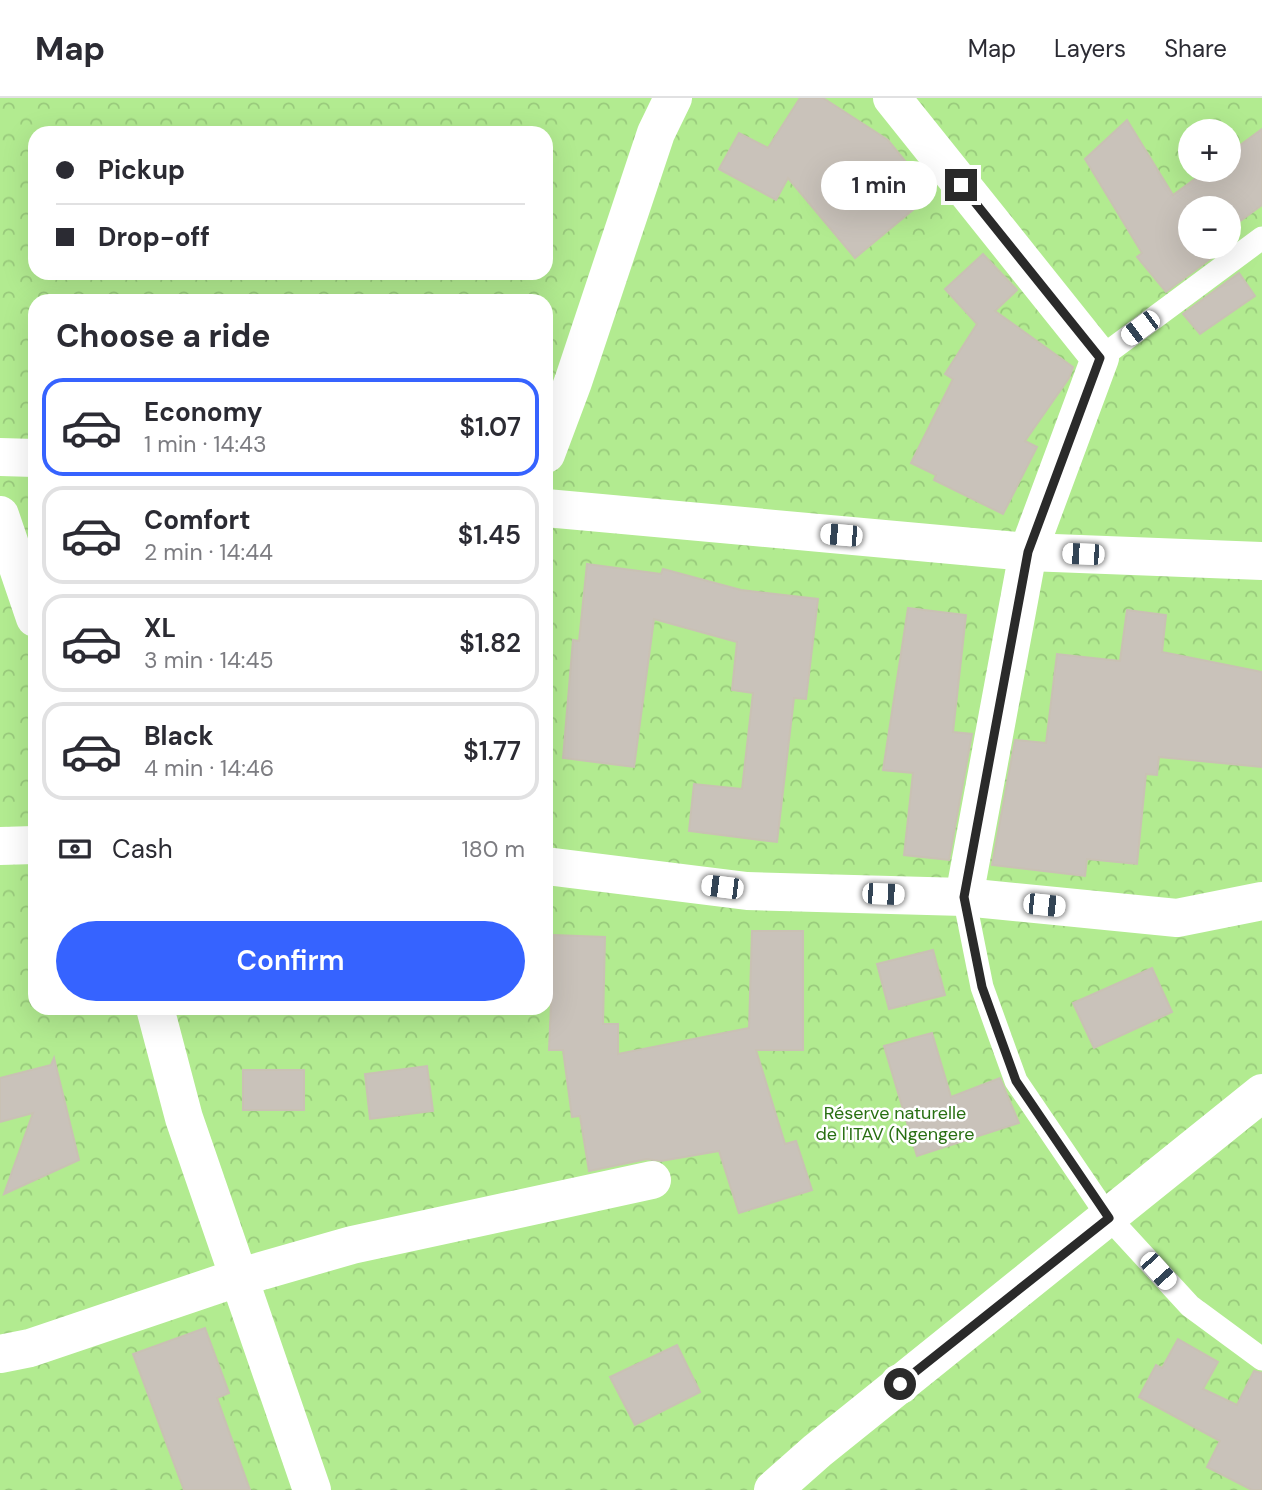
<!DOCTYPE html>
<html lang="en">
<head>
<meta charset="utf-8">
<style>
  body { margin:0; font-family:"DM Sans",sans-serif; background:#f7f7f7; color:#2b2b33; height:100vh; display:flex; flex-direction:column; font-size:26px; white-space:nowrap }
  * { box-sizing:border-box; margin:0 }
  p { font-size:23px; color:#7c7c81 }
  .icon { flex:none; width:38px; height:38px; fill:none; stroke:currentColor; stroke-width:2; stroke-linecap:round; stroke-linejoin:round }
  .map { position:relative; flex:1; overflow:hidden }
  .sheet { position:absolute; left:28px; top:196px; width:525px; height:721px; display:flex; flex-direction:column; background:#fff; border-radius:21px; box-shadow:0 7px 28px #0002 }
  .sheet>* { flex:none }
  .guide { position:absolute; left:28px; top:28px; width:525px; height:154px; border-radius:21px; box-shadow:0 7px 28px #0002; display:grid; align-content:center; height:154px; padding:0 28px; background:#fff }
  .fabs { position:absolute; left:1178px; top:21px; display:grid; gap:14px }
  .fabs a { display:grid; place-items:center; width:63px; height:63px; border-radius:50%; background:#fff; box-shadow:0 7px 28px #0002; font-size:35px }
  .end { position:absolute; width:32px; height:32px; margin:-16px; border:9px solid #2a2a2a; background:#fff; box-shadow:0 0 0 4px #fff }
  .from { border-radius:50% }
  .bubble { position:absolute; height:49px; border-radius:24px; background:#fff; box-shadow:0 7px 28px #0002; font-size:23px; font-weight:600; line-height:49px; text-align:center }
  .car { position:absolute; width:21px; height:42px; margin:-21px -10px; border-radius:9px; box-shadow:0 0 5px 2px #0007; background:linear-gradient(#fff 24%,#345 0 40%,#fff 0 76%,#345 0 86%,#fff 0) }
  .guide b { display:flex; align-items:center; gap:24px; height:66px; font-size:26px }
  .guide b+b { border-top:2px solid #e1e1e2 }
  .guide i { width:18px; height:18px; background:#2b2b33 }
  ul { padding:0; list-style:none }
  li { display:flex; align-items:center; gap:21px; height:98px; margin:0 14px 10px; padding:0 14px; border:4px solid #e1e1e2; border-radius:21px }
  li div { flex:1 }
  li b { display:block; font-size:26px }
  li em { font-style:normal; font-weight:600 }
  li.current { border-color:#3663ff }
  li>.icon { width:63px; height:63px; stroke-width:1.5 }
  h2 { padding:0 28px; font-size:32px; line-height:84px }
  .pay { display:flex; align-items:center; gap:18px; height:77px; padding:0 28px; font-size:26px }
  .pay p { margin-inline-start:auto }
  .primary-button { display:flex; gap:14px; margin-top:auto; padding:14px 28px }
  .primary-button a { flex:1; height:80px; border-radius:42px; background:#3663ff; color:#fff; font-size:28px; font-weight:600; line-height:80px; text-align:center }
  header { display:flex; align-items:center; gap:42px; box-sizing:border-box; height:98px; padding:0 35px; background:#fff; border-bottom:2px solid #e1e1e2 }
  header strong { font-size:33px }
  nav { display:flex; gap:38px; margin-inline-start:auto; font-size:24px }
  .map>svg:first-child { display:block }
  .forest { fill:url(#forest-crowns); fill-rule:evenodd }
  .building { fill:#c9c2ba; stroke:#c9c1b4; stroke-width:2 }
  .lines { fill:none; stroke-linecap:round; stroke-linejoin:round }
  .service { stroke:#fff; stroke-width:23 }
  .minor { stroke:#fff; stroke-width:38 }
  .tertiary { stroke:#fff; stroke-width:38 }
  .route { stroke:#2a2a2a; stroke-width:9 }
  .labels { text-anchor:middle; stroke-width:5; stroke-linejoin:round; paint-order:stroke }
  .park-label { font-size:18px; fill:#286f12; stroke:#fff }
</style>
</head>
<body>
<header>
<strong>Map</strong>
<nav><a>Map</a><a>Layers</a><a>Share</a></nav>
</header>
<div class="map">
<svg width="1262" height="1392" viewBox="0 0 1262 1392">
  <defs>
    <pattern id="forest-crowns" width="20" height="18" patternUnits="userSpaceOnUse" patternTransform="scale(1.75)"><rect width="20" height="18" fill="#b2eb90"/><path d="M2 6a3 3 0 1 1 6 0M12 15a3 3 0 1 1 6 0" fill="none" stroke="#99ca7c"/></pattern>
  </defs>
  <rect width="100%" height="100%" fill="#eee5da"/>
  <!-- forest -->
  <path class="forest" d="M0,0H1262V1392H0ZM1190,33H1228V72H1190ZM35,35H546V175H35ZM1190,110H1228V149H1190ZM35,203H546V910H35Z"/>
  <!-- building -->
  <g class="building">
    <path d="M800,0H823L888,42L932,96L855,160L788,80L776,102L719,71L739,35L768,50Z"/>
    <path d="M1127,22L1173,97L1207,72H1228V56L1262,31V107L1228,132V110H1190V149H1220L1222,152L1166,194L1137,159L1142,155L1085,61Z"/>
    <path d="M983,156L1017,192L995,213L1073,269L1069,280L1025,343L1037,349L1003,416L934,382L936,377L911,365L953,281L945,276L977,226L945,191Z"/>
    <path d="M1239,175L1255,198L1200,236L1183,216Z"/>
    <path d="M587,466L661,476L663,471L741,492L818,501L806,601L794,600L777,744L689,733L694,686L742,691L753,595L732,592L737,544L654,521L634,669L563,660L573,542L579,543Z"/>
    <path d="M908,510L966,517L953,634L972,636L949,762L904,757L913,675L883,672Z"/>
    <path d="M1127,512L1166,517L1162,554L1262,574V669L1159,659L1157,677L1146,676L1137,766L1087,761L1085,778L992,767L1015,642L1046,645L1057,556L1120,563Z"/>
    <path d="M752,833H803V952H756L785,1046L796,1043L812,1092L739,1115L719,1053L661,1063L647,1061L589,1073L580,1018L572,1019L563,952H549L554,837L605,839L603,926H618V956L749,930Z"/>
    <path d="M933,852L945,897L889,911L877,866Z"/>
    <path d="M1152,870L1172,914L1094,950L1073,905Z"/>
    <path d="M932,935L951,999L1000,980L1019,1025L917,1058L884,948Z"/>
    <path d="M54,960L79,1062L4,1096L33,1015L0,1024V980L51,967Z"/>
    <path d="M427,968L433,1013L370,1021L365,976Z"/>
    <rect x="243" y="972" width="61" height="40"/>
    <path d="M205,1230L229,1295L217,1300L250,1392H184L133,1256Z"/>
    <path d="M1178,1241L1218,1264L1203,1291L1237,1307L1254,1273L1262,1275V1392H1252L1207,1369L1220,1343L1139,1299L1156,1267L1162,1270Z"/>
    <path d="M677,1247L700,1294L635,1327L610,1279Z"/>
  </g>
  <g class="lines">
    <!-- service -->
    <g class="service">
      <path d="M1100,260L1262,140"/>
      <path d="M964,799L982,889L1016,983L1109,1120L1190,1208L1262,1261"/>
    </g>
    <!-- minor -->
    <g class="minor">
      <path d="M892,0L1100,260L1028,454L964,799"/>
      <path d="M546,356L573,284L656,35L673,0"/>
      <path d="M0,359L35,360"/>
      <path d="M546,410L1028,454L1262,463"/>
      <path d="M0,748L35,747"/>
      <path d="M546,768L747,793L964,799L1177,820L1262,803"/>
      <path d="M0,1256L30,1250L237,1180L352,1147L652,1082"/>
      <path d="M773,1392L817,1353L1262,995"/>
    </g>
    <!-- tertiary -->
    <g class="tertiary">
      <path d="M0,417L35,520"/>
      <path d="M155,910L184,1020L312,1392"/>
    </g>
  </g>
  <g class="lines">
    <!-- route -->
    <path class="route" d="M900,1286L1109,1120L1016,983L982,889L964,799L1028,454L1100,260L961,87"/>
  </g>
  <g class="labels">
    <!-- park labels -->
    <g class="park-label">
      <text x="895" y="1021">Réserve naturelle<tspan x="895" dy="21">de l'ITAV (Ngengere</tspan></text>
    </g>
  </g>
</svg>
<div class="fabs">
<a>+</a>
<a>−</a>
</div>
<i class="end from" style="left:900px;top:1286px"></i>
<i class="end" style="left:961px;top:87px"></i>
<div class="bubble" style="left:821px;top:63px;width:116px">1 min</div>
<i class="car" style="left:1140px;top:230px;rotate:233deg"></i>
<i class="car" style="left:841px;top:437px;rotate:275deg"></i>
<i class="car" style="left:1083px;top:456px;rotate:272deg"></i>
<i class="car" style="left:722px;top:789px;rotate:277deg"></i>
<i class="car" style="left:883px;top:796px;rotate:92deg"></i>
<i class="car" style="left:1044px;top:807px;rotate:96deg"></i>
<i class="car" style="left:1158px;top:1173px;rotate:138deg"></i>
<div class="guide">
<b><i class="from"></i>Pickup</b>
<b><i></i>Drop-off</b>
</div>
<section class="sheet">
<h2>Choose a ride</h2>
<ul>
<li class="current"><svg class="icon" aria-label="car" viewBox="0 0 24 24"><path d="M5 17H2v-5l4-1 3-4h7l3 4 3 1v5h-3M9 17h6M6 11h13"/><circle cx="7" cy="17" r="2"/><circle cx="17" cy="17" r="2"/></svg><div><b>Economy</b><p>1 min · 14:43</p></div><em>$1.07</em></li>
<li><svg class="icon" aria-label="car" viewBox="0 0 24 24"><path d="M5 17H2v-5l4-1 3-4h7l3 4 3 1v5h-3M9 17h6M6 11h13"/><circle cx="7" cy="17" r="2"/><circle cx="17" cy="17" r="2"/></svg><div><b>Comfort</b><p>2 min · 14:44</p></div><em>$1.45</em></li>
<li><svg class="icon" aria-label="car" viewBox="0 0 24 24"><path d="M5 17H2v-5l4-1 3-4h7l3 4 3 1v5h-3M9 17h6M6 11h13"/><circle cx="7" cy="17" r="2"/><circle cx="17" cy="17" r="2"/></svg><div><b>XL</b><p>3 min · 14:45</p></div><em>$1.82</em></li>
<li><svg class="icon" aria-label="car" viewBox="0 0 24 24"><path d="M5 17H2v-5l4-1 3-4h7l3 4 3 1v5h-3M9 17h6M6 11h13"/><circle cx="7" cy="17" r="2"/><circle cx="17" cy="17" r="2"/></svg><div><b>Black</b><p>4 min · 14:46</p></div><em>$1.77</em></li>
</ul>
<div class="pay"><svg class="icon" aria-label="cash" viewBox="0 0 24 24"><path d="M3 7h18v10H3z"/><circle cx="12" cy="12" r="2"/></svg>Cash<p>180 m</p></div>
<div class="primary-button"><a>Confirm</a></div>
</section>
</div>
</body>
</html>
